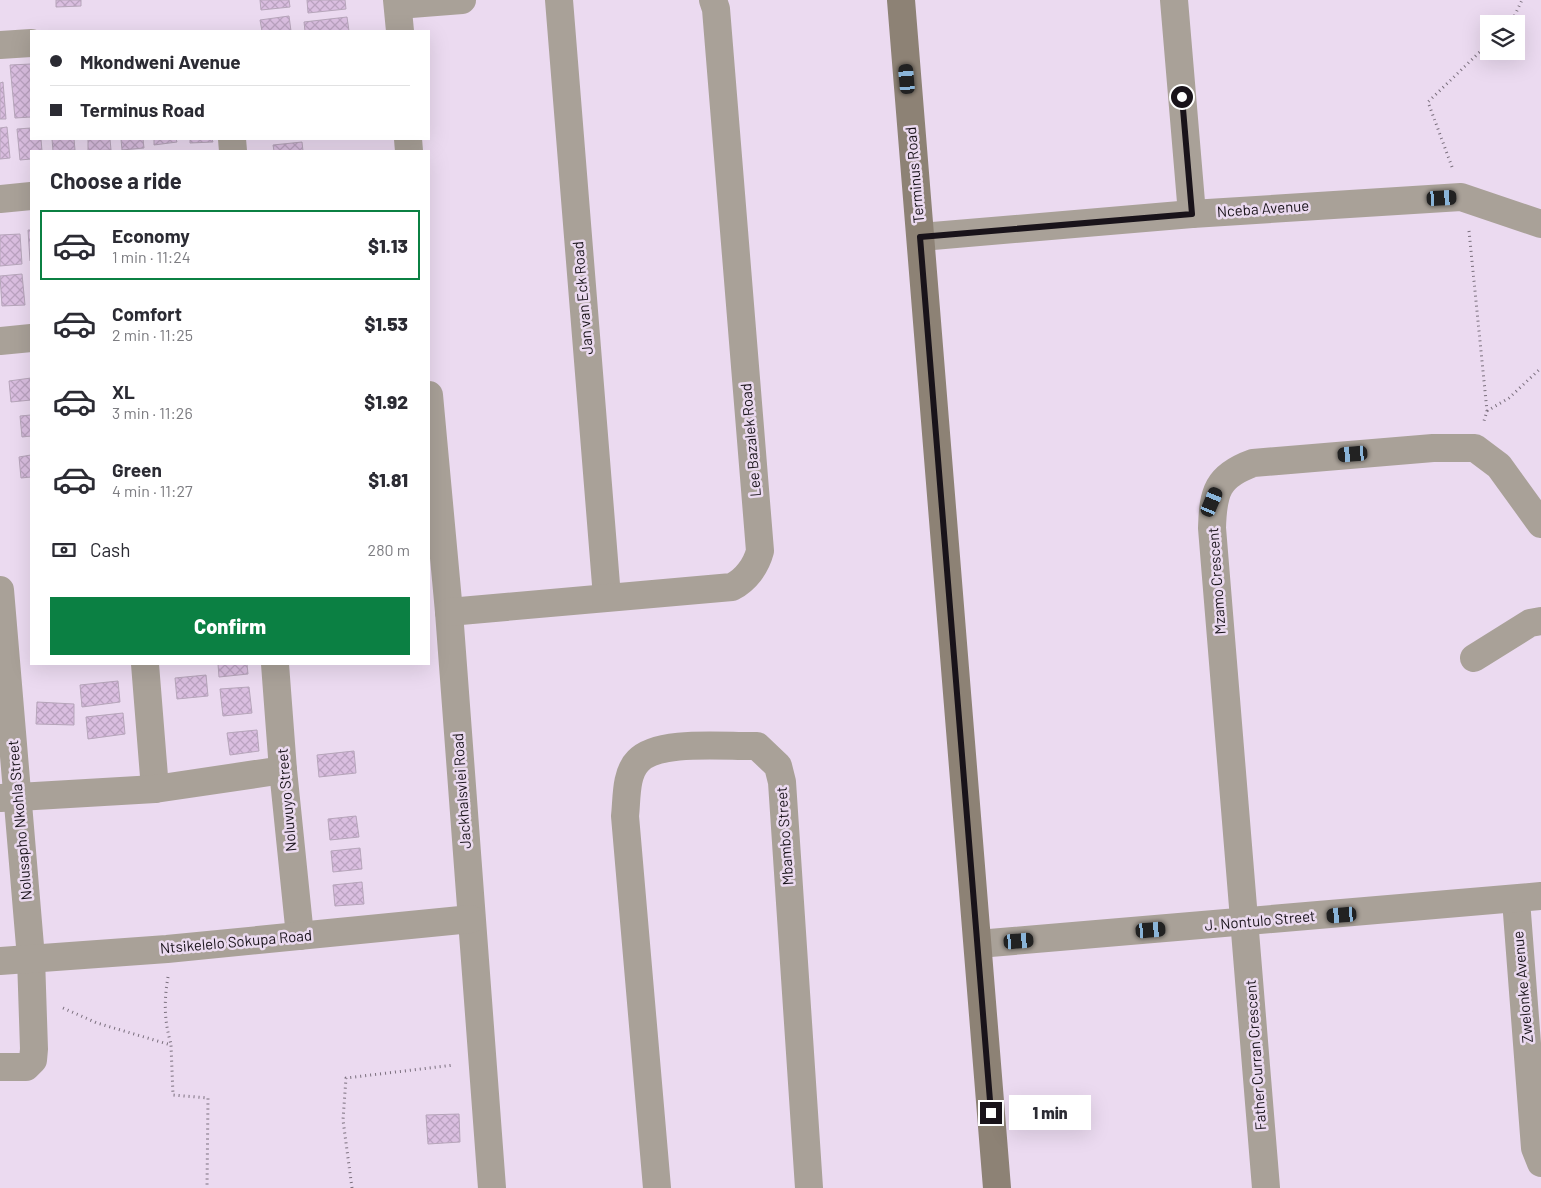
<!DOCTYPE html>
<html lang="en">
<head>
<meta charset="utf-8">
<style>
  body { margin:0; font-family:Barlow,sans-serif; background:#f2f2f3; color:#2b2b33; height:100vh; display:flex; flex-direction:column; font-size:19px; white-space:nowrap }
  * { box-sizing:border-box; margin:0 }
  p { font-size:16px; color:#7c7c81 }
  .icon { flex:none; width:28px; height:28px; fill:none; stroke:currentColor; stroke-width:2; stroke-linecap:round; stroke-linejoin:round }
  .map { position:relative; flex:1; overflow:hidden }
  .side { position:absolute; left:30px; top:150px; width:400px; height:515px; display:flex; flex-direction:column; background:#fff; border-radius:0px; box-shadow:0 5px 20px #0002 }
  .side>* { flex:none }
  .guide { position:absolute; left:30px; top:30px; width:400px; height:110px; border-radius:0px; box-shadow:0 5px 20px #0002; display:grid; align-content:center; height:110px; padding:0 20px; background:#fff }
  .fabs { position:absolute; left:1480px; top:15px; display:grid; gap:10px }
  .fabs a { display:grid; place-items:center; width:45px; height:45px; border-radius:0px; background:#fff; box-shadow:0 5px 20px #0002; font-size:25px }
  .end { position:absolute; width:22px; height:22px; margin:-11px; border:6px solid #19131a; background:#fff; box-shadow:0 0 0 2px #fff }
  .from { border-radius:50% }
  .bubble { position:absolute; height:35px; border-radius:0px; background:#fff; box-shadow:0 5px 20px #0002; font-size:16px; font-weight:800; line-height:35px; text-align:center }
  .car { position:absolute; width:15px; height:30px; margin:-15px -8px; border-radius:6px; box-shadow:0 0 4px 1px #0007; background:linear-gradient(#222 24%,#8ab4d8 0 40%,#222 0 76%,#8ab4d8 0 86%,#222 0) }
  .guide b { display:flex; align-items:center; gap:18px; height:48px; font-size:19px }
  .guide b+b { border-top:1px solid #e1e1e2 }
  .guide i { width:12px; height:12px; background:#2b2b33 }
  ul { padding:0; list-style:none }
  li { display:flex; align-items:center; gap:15px; height:70px; margin:0 10px 8px; padding:0 10px; border:2px solid transparent; border-radius:0px }
  li div { flex:1 }
  li b { display:block; font-size:19px }
  li em { font-style:normal; font-weight:800 }
  li.on { border-color:#0b8043 }
  li>.icon { width:45px; height:45px; stroke-width:1.5 }
  h2 { padding:0 20px; font-size:22px; line-height:60px }
  .pay { display:flex; align-items:center; gap:12px; height:55px; padding:0 20px; font-size:19px }
  .pay p { margin-inline-start:auto }
  .primary-button { display:flex; gap:10px; margin-top:auto; padding:10px 20px }
  .primary-button a { flex:1; height:58px; border-radius:0px; background:#0b8043; color:#fff; font-size:20px; font-weight:800; line-height:58px; text-align:center }
  .map>svg:first-child { display:block }
  .building { fill:url(#building-cross-hatch); stroke:#b6a5ba }
  .lines { fill:none; stroke-linecap:round; stroke-linejoin:round }
  .path { stroke:#7a6f7d; stroke-width:3; stroke-dasharray:1 4; stroke-linecap:butt }
  .street { stroke:#a9a198; stroke-width:28 }
  .secondary { stroke:#8d8275; stroke-width:28 }
  .route { stroke:#19131a; stroke-width:6 }
  .labels { text-anchor:middle; stroke-width:5; stroke-linejoin:round; paint-order:stroke }
  .street-label { font-size:15px; fill:#19131a; stroke:#ebdaf0 }
</style>
</head>
<body>
<div class="map">
<svg width="1541" height="1188" viewBox="0 0 1541 1188">
  <defs>
    <pattern id="building-cross-hatch" width="8" height="8" patternUnits="userSpaceOnUse" patternTransform="scale(1.25)"><rect width="8" height="8" fill="#dabee0"/><path d="M0 0l8 8M0 8l8-8" fill="none" stroke="#baa2c0"/></pattern>
  </defs>
  <rect width="100%" height="100%" fill="#ebdaf0"/>
  <!-- building -->
  <g class="building">
    <path d="M56,0H81V6L56,7Z"/>
    <path d="M260,0H289L290,7L261,10Z"/>
    <path d="M307,0H345L346,9L308,13Z"/>
    <path d="M289,16L291,31H262L260,20Z"/>
    <path d="M347,17L349,31H305L304,22Z"/>
    <path d="M31,64V117L15,118L10,65Z"/>
    <path d="M3,82L6,119H0V83Z"/>
    <path d="M7,127L10,158L0,159V128Z"/>
    <path d="M31,128V139H41L42,151H31V159L20,160L17,129Z"/>
    <path d="M52,139H74L75,150L53,151Z"/>
    <path d="M88,139H110L111,150L88,151Z"/>
    <path d="M121,139H143L144,148L122,150Z"/>
    <path d="M154,139H176L177,142L154,145Z"/>
    <path d="M190,139H212L213,142L190,143Z"/>
    <path d="M302,142L303,151H274L273,145Z"/>
    <path d="M28,230H31V261H30Z"/>
    <path d="M20,234L22,264L0,266V235Z"/>
    <path d="M22,274L25,305L2,306L0,276Z"/>
    <path d="M31,378V400L11,402L9,381Z"/>
    <path d="M31,415V436L22,437L20,416Z"/>
    <path d="M31,455V477L21,478L19,457Z"/>
    <path d="M218,664H247L248,674L219,677Z"/>
    <path d="M206,675L208,696L177,699L175,678Z"/>
    <path d="M118,681L120,702L82,707L80,685Z"/>
    <path d="M249,687L252,713L223,716L220,689Z"/>
    <path d="M37,702L74,704V725L36,724Z"/>
    <path d="M123,713L125,734L88,739L86,717Z"/>
    <path d="M257,730L259,751L230,755L227,733Z"/>
    <path d="M354,751L356,773L319,777L317,755Z"/>
    <path d="M356,816L359,837L330,840L328,819Z"/>
    <path d="M360,848L362,869L333,872L331,851Z"/>
    <path d="M362,882L364,904L335,906L333,885Z"/>
    <path d="M459,1114L460,1142L428,1144L426,1115Z"/>
  </g>
  <g class="lines">
    <!-- path -->
    <g class="path">
      <path d="M1509,24L1513,19L1522,0"/>
      <path d="M1452,167L1428,102L1489,43"/>
      <path d="M1469,231L1487,411L1484,421"/>
      <path d="M1487,411L1509,398L1541,368"/>
      <path d="M168,977C164,1000 164,1021 171,1044"/>
      <path d="M63,1008L97,1023L171,1045L173,1095L208,1098L207,1188"/>
      <path d="M352,1188L343,1120L346,1078L454,1065"/>
    </g>
    <!-- street -->
    <g class="street">
      <path d="M397,0L400,31"/>
      <path d="M559,0L607,597"/>
      <path d="M1174,0L1192,214"/>
      <path d="M398,5L462,0"/>
      <path d="M0,45L31,43"/>
      <path d="M232,139L233,151"/>
      <path d="M408,139L409,151"/>
      <path d="M0,199L31,196"/>
      <path d="M921,237L1192,214L1461,197L1541,224"/>
      <path d="M0,341L31,338"/>
      <path d="M429,395L449,612L492,1188"/>
      <path d="M0,590L31,958L34,1049L33,1060L26,1067H0"/>
      <path d="M449,612L732,587C746,580 756,566 760,551L716,9L713,0"/>
      <path d="M1474,658L1530,623L1541,621"/>
      <path d="M145,664L155,789"/>
      <path d="M275,664L283,770L300,936"/>
      <path d="M1,798L155,789L283,770"/>
      <path d="M1516,900L1535,1148L1541,1163"/>
      <path d="M978,944L1541,896"/>
      <path d="M0,961L167,949L471,919"/>
      <path d="M657,1188L625,816C627,800 625,774 638,761C658,739 727,747 757,746L778,766L782,782L809,1188"/>
      <path d="M1266,1188L1212,528C1213,492 1217,476 1253,463L1433,448H1475L1499,466L1541,524"/>
    </g>
    <!-- secondary -->
    <path class="secondary" d="M901,0L997,1188"/>
  </g>
  <g class="lines">
    <!-- route -->
    <path class="route" d="M991,1113L920,237L1192,214L1182,97"/>
  </g>
  <g class="labels">
    <!-- street labels -->
    <g class="street-label">
      <text transform="translate(915 175) rotate(-95)" y="5">Terminus Road</text>
      <text transform="translate(1263 209) rotate(-4)" y="5">Nceba Avenue</text>
      <text transform="translate(583 298) rotate(-95)" y="5">Jan van Eck Road</text>
      <text transform="translate(751 440) rotate(-95)" y="5">Lee Bazalek Road</text>
      <text transform="translate(1217 581) rotate(-94)" y="5">Mzamo Crescent</text>
      <text transform="translate(462 791) rotate(-94)" y="5">Jackhalsvlei Road</text>
      <text transform="translate(287 800) rotate(-95)" y="5">Noluvuyo Street</text>
      <text transform="translate(20 820) rotate(-95)" y="5">Nolusapho Nkohla Street</text>
      <text transform="translate(785 836) rotate(-94)" y="5">Mbambo Street</text>
      <text transform="translate(1260 921) rotate(-5)" y="5">J. Nontulo Street</text>
      <text transform="translate(236 942) rotate(-5)" y="5">Ntsikelelo Sokupa Road</text>
      <text transform="translate(1523 987) rotate(-95)" y="5">Zwelonke Avenue</text>
      <text transform="translate(1256 1055) rotate(-94)" y="5">Father Curran Crescent</text>
    </g>
  </g>
</svg>
<div class="fabs">
<a><svg class="icon" aria-label="layers" viewBox="0 0 24 24"><path d="M12 4l9 5-9 5-9-5zM3 14l9 5 9-5"/></svg></a>
</div>
<i class="end from" style="left:1182px;top:97px"></i>
<i class="end" style="left:991px;top:1113px"></i>
<div class="bubble" style="left:1009px;top:1095px;width:82px">1 min</div>
<i class="car" style="left:907px;top:79px;rotate:355deg"></i>
<i class="car" style="left:1442px;top:198px;rotate:87deg"></i>
<i class="car" style="left:1353px;top:454px;rotate:265deg"></i>
<i class="car" style="left:1212px;top:502px;rotate:23deg"></i>
<i class="car" style="left:1342px;top:915px;rotate:265deg"></i>
<i class="car" style="left:1151px;top:930px;rotate:85deg"></i>
<i class="car" style="left:1019px;top:941px;rotate:85deg"></i>
<div class="guide">
<b><i class="from"></i>Mkondweni Avenue</b>
<b><i></i>Terminus Road</b>
</div>
<section class="side">
<h2>Choose a ride</h2>
<ul>
<li class="on"><svg class="icon" aria-label="car" viewBox="0 0 24 24"><path d="M5 17H2v-5l4-1 3-4h7l3 4 3 1v5h-3M9 17h6M6 11h13"/><circle cx="7" cy="17" r="2"/><circle cx="17" cy="17" r="2"/></svg><div><b>Economy</b><p>1 min · 11:24</p></div><em>$1.13</em></li>
<li><svg class="icon" aria-label="car" viewBox="0 0 24 24"><path d="M5 17H2v-5l4-1 3-4h7l3 4 3 1v5h-3M9 17h6M6 11h13"/><circle cx="7" cy="17" r="2"/><circle cx="17" cy="17" r="2"/></svg><div><b>Comfort</b><p>2 min · 11:25</p></div><em>$1.53</em></li>
<li><svg class="icon" aria-label="car" viewBox="0 0 24 24"><path d="M5 17H2v-5l4-1 3-4h7l3 4 3 1v5h-3M9 17h6M6 11h13"/><circle cx="7" cy="17" r="2"/><circle cx="17" cy="17" r="2"/></svg><div><b>XL</b><p>3 min · 11:26</p></div><em>$1.92</em></li>
<li><svg class="icon" aria-label="car" viewBox="0 0 24 24"><path d="M5 17H2v-5l4-1 3-4h7l3 4 3 1v5h-3M9 17h6M6 11h13"/><circle cx="7" cy="17" r="2"/><circle cx="17" cy="17" r="2"/></svg><div><b>Green</b><p>4 min · 11:27</p></div><em>$1.81</em></li>
</ul>
<div class="pay"><svg class="icon" aria-label="cash" viewBox="0 0 24 24"><path d="M3 7h18v10H3z"/><circle cx="12" cy="12" r="2"/></svg>Cash<p>280 m</p></div>
<div class="primary-button"><a>Confirm</a></div>
</section>
</div>
</body>
</html>
